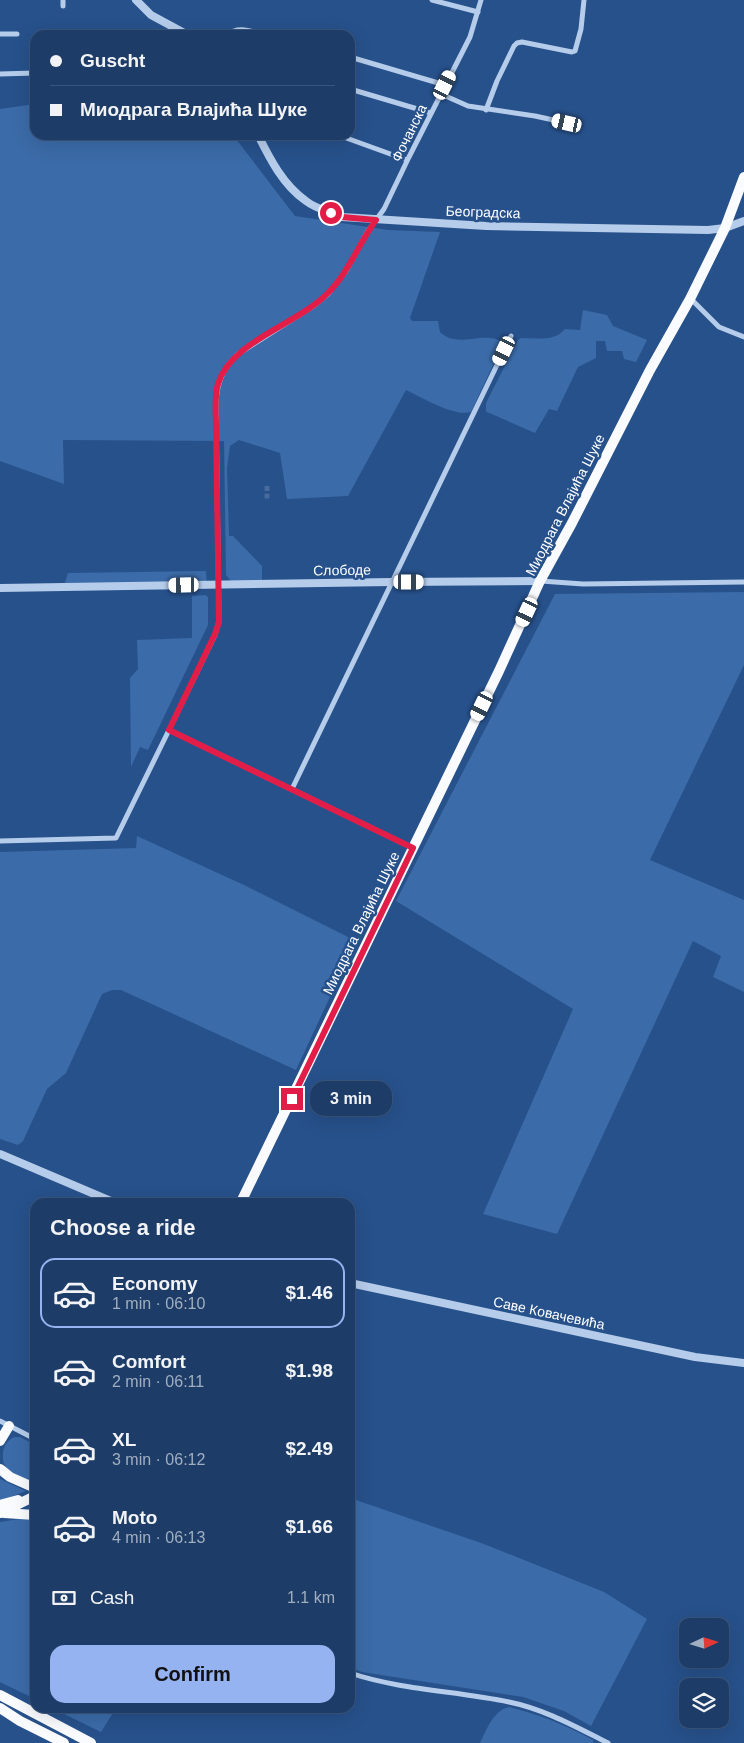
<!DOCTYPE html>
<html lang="en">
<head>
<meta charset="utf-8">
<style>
  body { margin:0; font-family:Helvetica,sans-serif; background:#2a4871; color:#f1f3f6; height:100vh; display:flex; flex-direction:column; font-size:19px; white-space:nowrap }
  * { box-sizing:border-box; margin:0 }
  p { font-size:16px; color:#a0aec0 }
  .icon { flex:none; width:28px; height:28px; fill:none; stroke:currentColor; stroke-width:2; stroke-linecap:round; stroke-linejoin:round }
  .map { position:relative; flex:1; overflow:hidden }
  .panel { position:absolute; left:30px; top:1198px; width:325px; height:515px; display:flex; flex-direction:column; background:#1d3d68; border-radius:15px; box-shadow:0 5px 20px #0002,0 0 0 1px #3b567c }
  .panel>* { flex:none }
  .guide { position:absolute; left:30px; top:30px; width:325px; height:110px; border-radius:15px; box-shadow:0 5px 20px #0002,0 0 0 1px #3b567c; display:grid; align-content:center; height:110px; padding:0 20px; background:#1d3d68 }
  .needle { width:32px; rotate:86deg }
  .buttons { position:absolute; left:679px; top:1618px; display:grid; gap:10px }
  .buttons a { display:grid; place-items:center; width:50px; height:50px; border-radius:10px; background:#1d3d68; box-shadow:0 5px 20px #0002,0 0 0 1px #3b567c; font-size:25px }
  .end { position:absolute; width:22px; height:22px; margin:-11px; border:6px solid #e11d48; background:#fff; box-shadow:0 0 0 2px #fff }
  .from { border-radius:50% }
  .bubble { position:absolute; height:35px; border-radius:15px; background:#1d3d68; box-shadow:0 5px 20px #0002,0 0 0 1px #3b567c; font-size:16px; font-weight:600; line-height:35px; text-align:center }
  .car { position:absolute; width:15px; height:30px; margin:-15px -8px; border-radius:6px; box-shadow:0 0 4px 1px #0007; background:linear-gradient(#fff 24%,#345 0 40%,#fff 0 76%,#345 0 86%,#fff 0) }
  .guide b { display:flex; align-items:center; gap:18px; height:48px; font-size:19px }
  .guide b+b { border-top:1px solid #3b567c }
  .guide i { width:12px; height:12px; background:#f1f3f6 }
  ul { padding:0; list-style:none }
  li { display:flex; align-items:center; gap:15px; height:70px; margin:0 10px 8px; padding:0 10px; border:2px solid transparent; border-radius:15px }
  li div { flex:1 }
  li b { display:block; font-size:19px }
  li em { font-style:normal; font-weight:600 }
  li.on { border-color:#95b2f1 }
  li>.icon { width:45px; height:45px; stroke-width:1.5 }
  h2 { padding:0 20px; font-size:22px; line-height:60px }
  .pay { display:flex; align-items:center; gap:12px; height:55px; padding:0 20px; font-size:19px }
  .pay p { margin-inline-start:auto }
  .button { display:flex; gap:10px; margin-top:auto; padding:10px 20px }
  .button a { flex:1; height:58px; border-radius:15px; background:#95b2f1; color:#111; font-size:20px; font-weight:600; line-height:58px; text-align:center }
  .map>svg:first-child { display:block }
  .green { fill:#3b6ba8 }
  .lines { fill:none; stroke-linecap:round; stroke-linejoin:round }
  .minor-tunnel { stroke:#476b9c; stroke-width:5; stroke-dasharray:5 2.5; stroke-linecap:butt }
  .minor { stroke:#b5ccea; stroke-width:5 }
  .tertiary { stroke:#b5ccea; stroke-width:8 }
  .primary { stroke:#f9fbfe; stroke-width:10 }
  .route { stroke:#e11d48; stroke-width:6 }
  .labels { text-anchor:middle; stroke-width:5; stroke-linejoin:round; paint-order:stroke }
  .street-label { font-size:14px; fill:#fff; stroke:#27518b }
</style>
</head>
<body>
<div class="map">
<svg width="744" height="1743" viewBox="0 0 744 1743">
  <rect width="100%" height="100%" fill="#27518b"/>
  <!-- green -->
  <g class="green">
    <path d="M35,104V135H233L295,216L388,230L440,232L410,318L412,321H438L440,332C457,349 482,331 501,341V348L471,412C454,417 423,398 406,390L348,496L287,499L280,453L239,440L230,446L227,468L229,536H233L262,566V581H231L226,575L224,441L63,440L64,484L0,461V109Z"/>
    <path d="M583,310L607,315L613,326L647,340L636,362L624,359L622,351H607L605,341H596V358L578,367L557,411L549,409L535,433L487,412L486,411V403L518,340L521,338C537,338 554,342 565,329L580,330Z"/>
    <path d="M206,571L207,585L63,588L68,573Z"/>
    <path d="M744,592V665L650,860L744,900V992L713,977L721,956L693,941L557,1234L483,1214L573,1009L396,901L555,594Z"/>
    <path d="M192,596L205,595L208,597V625L148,750L140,747L131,767L130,678L138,669L137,640L192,638Z"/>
    <path d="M137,836L244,885L356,941L296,1070L121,990H112L102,994L66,1073L47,1089L23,1141L18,1145L0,1139V852L136,848Z"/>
    <path d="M15,1437H20L35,1445V1482C27,1479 16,1477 9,1472C0,1463 0,1442 15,1437Z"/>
    <path d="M0,1479L26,1491L0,1501Z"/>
    <path d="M350,1498L484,1544L604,1592L647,1619L591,1726L564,1711L523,1697L362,1672L350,1667Z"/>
    <path d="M19,1519H35V1699L0,1682V1522Z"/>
    <path d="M509,1707C540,1715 564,1724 593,1740V1743H480C487,1729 493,1711 509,1707Z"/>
    <path d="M52,1708H116L101,1732Z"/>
  </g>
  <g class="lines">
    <!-- minor-tunnel -->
    <path class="minor-tunnel" d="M267,486V499"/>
    <!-- minor -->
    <g class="minor">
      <path d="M432,0L478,12"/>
      <path d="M63,6V0"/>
      <path d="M0,34H17"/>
      <path d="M227,35C239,25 252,32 266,35"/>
      <path d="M350,57L445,85"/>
      <path d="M0,74L35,73"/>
      <path d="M350,89L431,113"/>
      <path d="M441,94L468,106L535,116L567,123"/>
      <path d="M486,110L497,81L514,46L517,43L522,42L572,52L575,51L581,29L584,0"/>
      <path d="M338,135L407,160"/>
      <path d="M691,299L719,327L744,337"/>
      <path d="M541,581L583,584L744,582"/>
      <path d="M292,789L511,336"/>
      <path d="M0,841L116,838L169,730"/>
      <path d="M413,848L169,730L215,635L219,622L216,407C216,385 222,369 238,354L312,307L328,294L346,271L368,231L384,209L409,157L470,37L481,0"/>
      <path d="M0,1421L35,1439"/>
      <path d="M350,1673C401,1690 456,1691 509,1702C544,1709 576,1727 608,1743"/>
    </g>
    <!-- tertiary -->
    <g class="tertiary">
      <path d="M136,0L151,15L188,35"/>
      <path d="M258,135C270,159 283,185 306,201C316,209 330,212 342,217L486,226L708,230L725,228L744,221"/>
      <path d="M0,588L392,582L540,581"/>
      <path d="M0,1154L113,1202"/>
      <path d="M350,1283L695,1357L744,1363"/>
    </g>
    <!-- primary -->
    <g class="primary">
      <path d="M241,1202L499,671L540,581L572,523L650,370L690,299L725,228L744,177"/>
      <path d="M0,1441L9,1426"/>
      <path d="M0,1469L10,1477L35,1488"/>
      <path d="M0,1505L18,1500"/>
      <path d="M0,1513L35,1496"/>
      <path d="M4,1513L35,1515"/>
      <path d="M0,1695L91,1743"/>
      <path d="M0,1708L20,1721L64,1743"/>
    </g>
  </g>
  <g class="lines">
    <!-- route -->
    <path class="route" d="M292,1099L413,848L169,730L215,634L219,622L216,426C216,413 214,397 218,384C231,341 297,325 328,293C349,272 359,243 376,220L342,217L331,213"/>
  </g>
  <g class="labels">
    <!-- street labels -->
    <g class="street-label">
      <text transform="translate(409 133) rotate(-64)" y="5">Фочанска</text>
      <text transform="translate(483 212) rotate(2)" y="5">Београдска</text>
      <text transform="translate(565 505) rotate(-63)" y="5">Миодрага Влајића Шуке</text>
      <text transform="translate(342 570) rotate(-1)" y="5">Слободе</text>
      <text transform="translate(361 923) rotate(-64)" y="5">Миодрага Влајића Шуке</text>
      <text transform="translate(549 1313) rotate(12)" y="5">Саве Ковачевића</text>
    </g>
  </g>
</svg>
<div class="buttons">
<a><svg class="needle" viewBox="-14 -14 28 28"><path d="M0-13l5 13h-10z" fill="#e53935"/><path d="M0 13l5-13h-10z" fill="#a0aec0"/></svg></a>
<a><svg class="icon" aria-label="layers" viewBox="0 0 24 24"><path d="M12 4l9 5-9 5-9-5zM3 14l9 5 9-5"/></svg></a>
</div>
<i class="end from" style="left:331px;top:213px"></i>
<i class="end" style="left:292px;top:1099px"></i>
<div class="bubble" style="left:310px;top:1081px;width:82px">3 min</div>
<i class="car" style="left:445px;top:85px;rotate:27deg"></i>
<i class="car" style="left:567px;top:123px;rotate:283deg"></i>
<i class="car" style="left:504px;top:351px;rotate:206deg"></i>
<i class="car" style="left:409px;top:582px;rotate:90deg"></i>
<i class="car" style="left:184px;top:585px;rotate:269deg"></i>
<i class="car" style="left:527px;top:612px;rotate:205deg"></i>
<i class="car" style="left:482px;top:706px;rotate:206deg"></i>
<div class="guide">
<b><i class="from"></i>Guscht</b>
<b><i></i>Миодрага Влајића Шуке</b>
</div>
<section class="panel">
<h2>Choose a ride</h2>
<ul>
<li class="on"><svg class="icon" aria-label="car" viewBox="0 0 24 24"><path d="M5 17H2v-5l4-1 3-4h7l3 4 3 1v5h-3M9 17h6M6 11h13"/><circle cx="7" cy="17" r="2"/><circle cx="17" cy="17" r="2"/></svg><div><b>Economy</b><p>1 min · 06:10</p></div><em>$1.46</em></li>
<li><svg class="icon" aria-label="car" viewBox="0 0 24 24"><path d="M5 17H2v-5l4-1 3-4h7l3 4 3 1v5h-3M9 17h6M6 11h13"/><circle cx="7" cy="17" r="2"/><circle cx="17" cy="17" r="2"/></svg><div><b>Comfort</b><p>2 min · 06:11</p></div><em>$1.98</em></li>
<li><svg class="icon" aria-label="car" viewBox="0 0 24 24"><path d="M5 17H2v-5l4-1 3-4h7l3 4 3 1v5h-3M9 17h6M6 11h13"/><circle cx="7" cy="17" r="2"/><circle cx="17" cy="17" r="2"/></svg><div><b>XL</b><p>3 min · 06:12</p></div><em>$2.49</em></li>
<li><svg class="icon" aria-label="car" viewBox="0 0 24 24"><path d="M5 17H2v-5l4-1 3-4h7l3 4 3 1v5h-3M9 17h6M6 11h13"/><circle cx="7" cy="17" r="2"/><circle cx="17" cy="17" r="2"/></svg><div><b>Moto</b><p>4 min · 06:13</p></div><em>$1.66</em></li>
</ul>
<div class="pay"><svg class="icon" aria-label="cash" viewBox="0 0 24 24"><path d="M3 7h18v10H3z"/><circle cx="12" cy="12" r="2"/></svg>Cash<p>1.1 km</p></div>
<div class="button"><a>Confirm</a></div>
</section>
</div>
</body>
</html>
